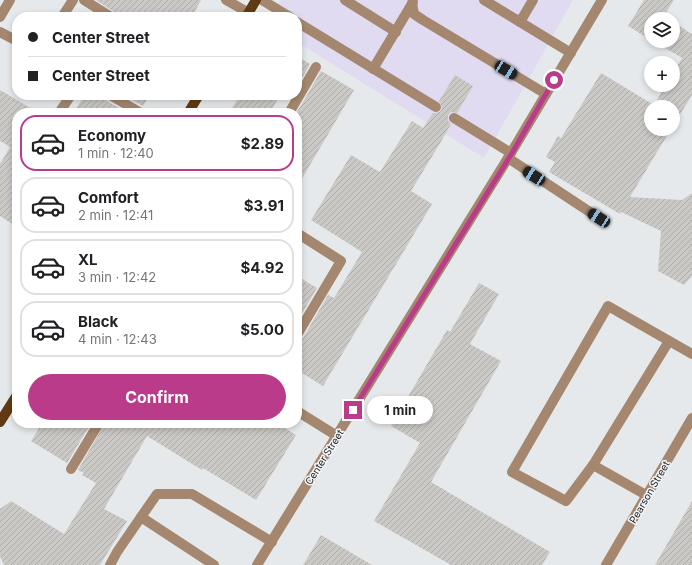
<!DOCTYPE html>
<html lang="en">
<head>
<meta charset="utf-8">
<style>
  body { margin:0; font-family:Inter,sans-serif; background:#f2f2f2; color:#202124; height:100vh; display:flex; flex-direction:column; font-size:15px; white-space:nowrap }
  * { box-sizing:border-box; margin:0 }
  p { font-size:13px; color:#757577 }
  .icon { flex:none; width:22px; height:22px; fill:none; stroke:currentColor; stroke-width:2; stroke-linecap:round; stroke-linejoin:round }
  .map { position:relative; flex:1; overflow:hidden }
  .drawer { position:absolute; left:12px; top:108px; width:290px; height:320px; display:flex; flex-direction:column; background:#fff; border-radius:16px; box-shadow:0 2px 6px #0003 }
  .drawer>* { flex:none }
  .banner { position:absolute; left:12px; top:12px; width:290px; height:88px; border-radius:16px; box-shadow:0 2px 6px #0003; display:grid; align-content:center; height:88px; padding:0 16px; background:#fff }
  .fabs { position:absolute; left:644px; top:12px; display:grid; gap:8px }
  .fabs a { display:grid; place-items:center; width:36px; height:36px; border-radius:50%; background:#fff; box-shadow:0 2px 6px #0003; font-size:20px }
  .end { position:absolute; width:18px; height:18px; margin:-9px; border:5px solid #b93b89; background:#fff; box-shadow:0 0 0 2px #fff }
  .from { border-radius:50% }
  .bubble { position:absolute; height:28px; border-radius:14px; background:#fff; box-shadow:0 2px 6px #0003; font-size:13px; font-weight:700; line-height:28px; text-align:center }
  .car { position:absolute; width:12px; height:24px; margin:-12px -6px; border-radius:5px; box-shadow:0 0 3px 1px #0007; background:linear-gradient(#222 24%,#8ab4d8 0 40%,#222 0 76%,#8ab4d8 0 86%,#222 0) }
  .banner b { display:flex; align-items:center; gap:14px; height:38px; font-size:15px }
  .banner b+b { border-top:1px solid #e0e0e0 }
  .banner i { width:10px; height:10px; background:#202124 }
  ul { padding:7px 0 0; list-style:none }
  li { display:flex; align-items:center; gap:12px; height:56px; margin:0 8px 6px; padding:0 8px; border:2px solid #e0e0e0; border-radius:16px }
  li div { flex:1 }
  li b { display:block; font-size:15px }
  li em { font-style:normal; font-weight:700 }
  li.current { border-color:#b93b89 }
  li>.icon { width:36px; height:36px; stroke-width:1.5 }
  .cta { display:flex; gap:8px; margin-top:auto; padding:8px 16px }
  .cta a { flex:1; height:46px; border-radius:24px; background:#b93b89; color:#fff; font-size:16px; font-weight:700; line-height:46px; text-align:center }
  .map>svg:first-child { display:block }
  .commercial { fill:#e0dbf1 }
  .building { fill:url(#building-hatch) }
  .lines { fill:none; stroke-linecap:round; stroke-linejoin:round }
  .service { stroke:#a4876e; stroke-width:10 }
  .minor { stroke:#a4876e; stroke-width:10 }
  .tertiary { stroke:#a4876e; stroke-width:10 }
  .primary { stroke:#603a13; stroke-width:10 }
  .route { stroke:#b93b89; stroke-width:5 }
  .labels { text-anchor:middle; stroke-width:3; stroke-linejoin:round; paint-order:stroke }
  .street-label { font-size:10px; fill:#212223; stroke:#f4f6f9 }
</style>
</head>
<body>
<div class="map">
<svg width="692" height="565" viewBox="0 0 692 565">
  <defs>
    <pattern id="building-hatch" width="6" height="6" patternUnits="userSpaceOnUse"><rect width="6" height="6" fill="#cbc9c6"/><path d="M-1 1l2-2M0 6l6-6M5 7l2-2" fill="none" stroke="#aeacaa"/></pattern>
  </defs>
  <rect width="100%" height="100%" fill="#e6e9eb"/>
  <!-- commercial -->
  <path class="commercial" d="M280,0H573L484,158L297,42V17H270Z"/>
  <!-- building -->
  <g class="building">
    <path d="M96,0H201L192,17H117L114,12Z"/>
    <path d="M644,0H674L663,17L667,19H651V40L628,26Z"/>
    <path d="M673,22L692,34V95L673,126V107H651V129H671L630,197L682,200L692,193V276L684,285L658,271L661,231L621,212L620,214L549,172L555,162L546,157L558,136L561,138L601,73L654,105L666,85H673V73L682,58L653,41H673Z"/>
    <path d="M297,56L310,64L297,87Z"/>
    <path d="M321,71L354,90L297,187V112Z"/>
    <path d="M455,75L473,86L457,113L451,112L448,115V121L451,124L442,140L411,191L432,204L323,386L297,370V341L303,338L328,295L334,298L362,252L311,220L351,155L380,172L412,121L423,128L433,113H436L441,111L442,107L439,101Z"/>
    <path d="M0,90L39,113H17V227L0,216V164L10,147L0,141Z"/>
    <path d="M85,95H104L107,101L128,113H73Z"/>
    <path d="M123,95H150L143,106Z"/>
    <path d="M240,95H280L270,113H229Z"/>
    <path d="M297,276L317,288L297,322Z"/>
    <path d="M479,283L499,294L470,344L501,361L431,482L550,552L542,565H451L374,521L420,443L391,426L447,330L450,332Z"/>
    <path d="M42,423H91L67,463L31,441Z"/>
    <path d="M105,423H277L296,435L256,500L203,468L202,470L147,436L104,509L127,521L100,565H4L0,556V509L11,501L64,534L96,483L82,475L84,473L78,470Z"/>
    <path d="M692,501V565H655Z"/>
    <path d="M321,535L372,565H303Z"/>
  </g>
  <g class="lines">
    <!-- service -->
    <g class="service">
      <path d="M84,0L111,17"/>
      <path d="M226,0L249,13"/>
      <path d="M262,0L290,17"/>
      <path d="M345,0L396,32"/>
      <path d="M484,0L571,53"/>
      <path d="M412,3L414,14L423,20L546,94"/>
      <path d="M0,17L10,0"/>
      <path d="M62,17L73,0"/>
      <path d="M297,22L436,107"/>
      <path d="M520,22L533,0"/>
      <path d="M0,32L17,41"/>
      <path d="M373,69L413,2"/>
      <path d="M110,95L141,113"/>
      <path d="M61,110L71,95"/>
      <path d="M289,113L316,67"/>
      <path d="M454,118L511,153"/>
      <path d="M508,158L599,218"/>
      <path d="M297,233L341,261L297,335"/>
      <path d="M669,341L593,465L566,501L512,472L608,306L692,354"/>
      <path d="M297,411L337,436"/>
      <path d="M593,465L646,495"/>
      <path d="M71,469L99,423"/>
      <path d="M110,565L117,552L141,517"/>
      <path d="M214,565L141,517L157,494H192L272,542"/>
    </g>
    <!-- minor -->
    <path class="minor" d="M257,565L511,153L602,0"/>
    <!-- tertiary -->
    <path class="tertiary" d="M606,565L692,418"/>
    <!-- primary -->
    <g class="primary">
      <path d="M246,17L256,0"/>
      <path d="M188,113L199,95"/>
      <path d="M0,422L17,395"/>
    </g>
  </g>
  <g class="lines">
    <!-- route -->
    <path class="route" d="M353,410L512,153L554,80"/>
  </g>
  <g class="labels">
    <!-- street labels -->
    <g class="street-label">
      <text transform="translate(324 457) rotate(-58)" y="4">Center Street</text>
      <text transform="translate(649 492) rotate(-60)" y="4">Pearson Street</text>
    </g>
  </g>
</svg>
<div class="fabs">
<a><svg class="icon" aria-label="layers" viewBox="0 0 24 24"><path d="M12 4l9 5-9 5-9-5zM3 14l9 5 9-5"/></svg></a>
<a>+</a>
<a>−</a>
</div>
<i class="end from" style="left:554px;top:80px"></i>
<i class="end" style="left:353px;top:410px"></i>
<div class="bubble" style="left:367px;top:396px;width:66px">1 min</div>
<i class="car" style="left:506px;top:70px;rotate:121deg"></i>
<i class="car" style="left:534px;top:176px;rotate:303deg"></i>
<i class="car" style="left:599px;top:218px;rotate:303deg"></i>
<div class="banner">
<b><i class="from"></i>Center Street</b>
<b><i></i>Center Street</b>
</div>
<section class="drawer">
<ul>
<li class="current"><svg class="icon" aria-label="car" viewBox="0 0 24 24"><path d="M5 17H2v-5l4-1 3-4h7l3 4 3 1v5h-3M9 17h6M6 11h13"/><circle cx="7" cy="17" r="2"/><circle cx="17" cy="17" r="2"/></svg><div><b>Economy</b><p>1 min · 12:40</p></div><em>$2.89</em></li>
<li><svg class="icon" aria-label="car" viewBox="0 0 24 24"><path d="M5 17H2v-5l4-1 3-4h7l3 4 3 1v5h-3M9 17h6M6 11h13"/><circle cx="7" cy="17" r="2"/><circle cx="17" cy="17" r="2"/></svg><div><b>Comfort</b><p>2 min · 12:41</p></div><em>$3.91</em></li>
<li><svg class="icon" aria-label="car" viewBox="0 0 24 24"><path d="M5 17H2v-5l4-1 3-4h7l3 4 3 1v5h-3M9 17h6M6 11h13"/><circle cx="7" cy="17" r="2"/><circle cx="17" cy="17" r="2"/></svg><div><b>XL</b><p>3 min · 12:42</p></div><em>$4.92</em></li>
<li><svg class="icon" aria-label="car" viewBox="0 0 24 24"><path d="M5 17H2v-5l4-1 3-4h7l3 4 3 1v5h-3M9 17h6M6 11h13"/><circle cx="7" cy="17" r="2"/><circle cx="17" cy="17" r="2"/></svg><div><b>Black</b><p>4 min · 12:43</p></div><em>$5.00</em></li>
</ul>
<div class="cta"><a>Confirm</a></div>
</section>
</div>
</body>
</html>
